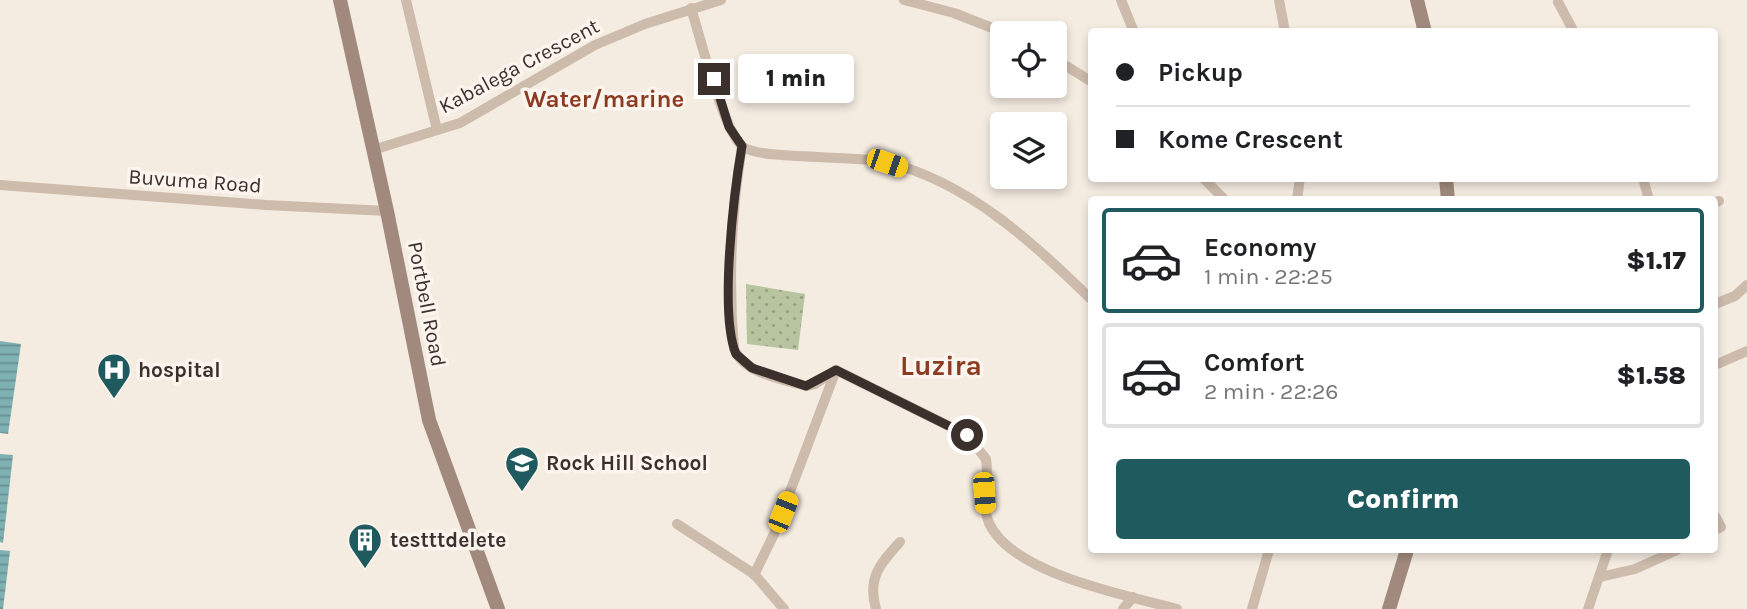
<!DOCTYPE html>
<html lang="en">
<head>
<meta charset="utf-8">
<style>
  body { margin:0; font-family:Karla,sans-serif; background:#f6f6f6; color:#202124; height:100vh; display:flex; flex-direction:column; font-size:26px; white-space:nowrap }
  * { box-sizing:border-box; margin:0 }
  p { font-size:23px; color:#757577 }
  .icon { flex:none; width:38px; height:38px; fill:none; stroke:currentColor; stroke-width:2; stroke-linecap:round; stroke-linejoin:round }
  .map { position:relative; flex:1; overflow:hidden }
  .sheet { position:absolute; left:1088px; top:196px; width:630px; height:357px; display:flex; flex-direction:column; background:#fff; border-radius:7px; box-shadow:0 4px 10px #0003 }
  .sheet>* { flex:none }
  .guide { position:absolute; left:1088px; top:28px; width:630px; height:154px; border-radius:7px; box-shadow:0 4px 10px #0003; display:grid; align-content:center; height:154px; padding:0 28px; background:#fff }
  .buttons { position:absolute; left:990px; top:21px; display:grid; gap:14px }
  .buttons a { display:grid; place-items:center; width:77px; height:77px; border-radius:7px; background:#fff; box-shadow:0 4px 10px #0003; font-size:35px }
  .end { position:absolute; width:32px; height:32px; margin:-16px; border:9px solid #3b302b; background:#fff; box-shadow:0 0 0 4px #fff }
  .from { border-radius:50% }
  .bubble { position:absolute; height:49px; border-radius:7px; background:#fff; box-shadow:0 4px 10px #0003; font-size:23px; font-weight:800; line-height:49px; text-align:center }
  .car { position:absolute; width:21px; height:42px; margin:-21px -10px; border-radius:9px; box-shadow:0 0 5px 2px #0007; background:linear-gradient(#f5c518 24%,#345 0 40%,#f5c518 0 76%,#345 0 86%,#f5c518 0) }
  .guide b { display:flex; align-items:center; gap:24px; height:66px; font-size:26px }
  .guide b+b { border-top:2px solid #e0e0e0 }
  .guide i { width:18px; height:18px; background:#202124 }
  ul { padding:12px 0 0; list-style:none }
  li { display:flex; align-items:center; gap:21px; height:105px; margin:0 14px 10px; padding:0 14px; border:4px solid #e0e0e0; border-radius:7px }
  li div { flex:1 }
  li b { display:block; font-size:26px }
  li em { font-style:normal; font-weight:800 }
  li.on { border-color:#1f5a5e }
  li>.icon { width:63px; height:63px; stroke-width:1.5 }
  .cta { display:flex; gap:14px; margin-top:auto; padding:14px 28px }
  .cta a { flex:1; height:80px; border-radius:7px; background:#1f5a5e; color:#fff; font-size:28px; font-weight:800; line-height:80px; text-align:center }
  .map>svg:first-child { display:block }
  .grass { fill:url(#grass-dots) }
  .water { fill:url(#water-rules) }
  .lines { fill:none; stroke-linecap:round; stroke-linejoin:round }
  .street { stroke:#cdbbac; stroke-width:10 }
  .secondary { stroke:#a18a7d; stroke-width:14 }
  .route { stroke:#3b302b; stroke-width:9 }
  .labels { text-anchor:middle; stroke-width:7; stroke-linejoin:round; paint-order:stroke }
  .street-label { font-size:21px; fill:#3b302b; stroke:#fbf5ee }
  .poi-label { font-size:21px; font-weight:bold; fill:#3b302b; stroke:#fbf5ee; text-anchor:start }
  .quarter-label { font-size:24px; font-weight:bold; fill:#8c3b22; stroke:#fbf5ee }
  .district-label { font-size:28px; font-weight:bold; fill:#8c3b22; stroke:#fbf5ee }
</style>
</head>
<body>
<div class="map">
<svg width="1747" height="609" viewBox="0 0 1747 609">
  <defs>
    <pattern id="grass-dots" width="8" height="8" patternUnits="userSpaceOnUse" patternTransform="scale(1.75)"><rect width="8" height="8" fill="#b8c4a0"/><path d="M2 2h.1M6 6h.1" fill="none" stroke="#97a083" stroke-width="1.8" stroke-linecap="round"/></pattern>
    <pattern id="water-rules" width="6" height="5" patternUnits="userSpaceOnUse" patternTransform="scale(1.75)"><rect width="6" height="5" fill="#7fb0b2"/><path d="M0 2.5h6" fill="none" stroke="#699091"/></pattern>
  </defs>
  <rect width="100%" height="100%" fill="#f4ebe1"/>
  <!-- grass -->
  <path class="grass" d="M746,284L805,294L798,350L747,344Z"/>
  <!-- water -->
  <g class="water">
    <path d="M0,341L21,344L8,434L0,433Z"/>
    <path d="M0,454L13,455L3,543L0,542Z"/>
    <path d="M0,550L10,551L3,609H0Z"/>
  </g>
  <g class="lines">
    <!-- street -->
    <g class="street">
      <path d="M406,0L437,130"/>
      <path d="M904,0L954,13L1005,33"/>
      <path d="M1121,0L1134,32"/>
      <path d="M1279,0L1285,32"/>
      <path d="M1558,2L1574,32"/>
      <path d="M691,8C700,36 723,131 743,147C761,160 856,155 886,162C969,182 1033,243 1092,300"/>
      <path d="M1055,59L1092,82"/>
      <path d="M742,146C731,214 728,280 734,349C744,373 783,380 806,386L815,384L836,370L967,435L986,459C990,480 980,502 989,523C1012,574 1126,595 1177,609"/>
      <path d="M373,150L460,123L595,45L645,24L721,0"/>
      <path d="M1203,178L1225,200"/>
      <path d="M1643,178L1649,200"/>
      <path d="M0,185L266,205L387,211"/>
      <path d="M1297,200L1300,178"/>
      <path d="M1715,203L1719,201"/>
      <path d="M1715,304L1735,296L1747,285"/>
      <path d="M1715,365L1747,351"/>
      <path d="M1715,516L1721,527L1715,530"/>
      <path d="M677,524L754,574L784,609"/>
      <path d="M754,575L774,534L836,370"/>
      <path d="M1600,577L1635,569L1677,550"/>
      <path d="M876,609C867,578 880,564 900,542"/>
      <path d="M1123,609L1133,597"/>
      <path d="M1252,609L1269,550"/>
      <path d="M1588,609L1608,550"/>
    </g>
    <!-- secondary -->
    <g class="secondary">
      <path d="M340,0L387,211L429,420L498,609"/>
      <path d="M1417,0L1425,32"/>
      <path d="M1446,178L1448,200"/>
      <path d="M1389,609L1407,550"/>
    </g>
  </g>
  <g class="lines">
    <!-- route -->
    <path class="route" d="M714,79L729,127L742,146C734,192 719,313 736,354L752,368L806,386L836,370L967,435"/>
  </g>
  <!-- icons -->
  <defs>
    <g id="hospital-pin" transform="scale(1.75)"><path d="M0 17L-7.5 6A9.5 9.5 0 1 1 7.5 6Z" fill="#1f5a5e" stroke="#fbf5ee"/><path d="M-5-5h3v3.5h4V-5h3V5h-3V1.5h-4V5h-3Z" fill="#fff"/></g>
    <g id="school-pin" transform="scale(1.75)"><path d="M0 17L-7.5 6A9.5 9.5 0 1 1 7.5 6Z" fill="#1f5a5e" stroke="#fbf5ee"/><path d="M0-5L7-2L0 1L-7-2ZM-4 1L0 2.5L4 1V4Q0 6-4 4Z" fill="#fff"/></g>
    <g id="building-pin" transform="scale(1.75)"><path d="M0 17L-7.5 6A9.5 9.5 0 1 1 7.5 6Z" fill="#1f5a5e" stroke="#fbf5ee"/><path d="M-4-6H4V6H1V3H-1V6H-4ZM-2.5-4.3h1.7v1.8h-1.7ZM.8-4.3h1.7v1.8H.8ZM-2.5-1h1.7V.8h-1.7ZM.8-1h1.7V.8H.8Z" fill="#fff"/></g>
  </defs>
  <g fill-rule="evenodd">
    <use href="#hospital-pin" x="114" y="370"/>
    <use href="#school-pin" x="522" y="463"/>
    <use href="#building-pin" x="365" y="540"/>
  </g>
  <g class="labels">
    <!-- street labels -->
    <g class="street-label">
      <text transform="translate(519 66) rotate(-28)" y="7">Kabalega Crescent</text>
      <text transform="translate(195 181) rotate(4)" y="7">Buvuma Road</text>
      <text transform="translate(427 304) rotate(79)" y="7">Portbell Road</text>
    </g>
    <!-- poi labels -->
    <g class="poi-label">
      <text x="138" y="377">hospital</text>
      <text x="546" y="470">Rock Hill School</text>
      <text x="390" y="547">testttdelete</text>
    </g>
    <!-- quarter labels -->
    <g class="quarter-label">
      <text x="604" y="107">Water/marine</text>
    </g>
    <!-- district labels -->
    <g class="district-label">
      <text x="941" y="375">Luzira</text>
    </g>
  </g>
</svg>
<div class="buttons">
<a><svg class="icon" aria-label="locate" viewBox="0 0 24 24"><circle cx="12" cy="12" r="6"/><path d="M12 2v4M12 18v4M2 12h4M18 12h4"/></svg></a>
<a><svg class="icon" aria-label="layers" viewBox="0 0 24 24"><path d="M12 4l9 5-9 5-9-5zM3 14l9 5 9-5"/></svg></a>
</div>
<i class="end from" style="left:967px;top:435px"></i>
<i class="end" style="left:714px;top:79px"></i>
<div class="bubble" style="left:738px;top:54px;width:116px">1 min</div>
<i class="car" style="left:887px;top:163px;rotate:109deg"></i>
<i class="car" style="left:984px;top:493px;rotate:176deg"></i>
<i class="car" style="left:783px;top:512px;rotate:22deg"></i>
<div class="guide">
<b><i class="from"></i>Pickup</b>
<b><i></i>Kome Crescent</b>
</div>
<section class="sheet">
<ul>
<li class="on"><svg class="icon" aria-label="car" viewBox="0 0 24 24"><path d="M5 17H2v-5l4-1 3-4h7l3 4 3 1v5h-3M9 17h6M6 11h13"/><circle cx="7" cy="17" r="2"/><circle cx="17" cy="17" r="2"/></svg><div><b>Economy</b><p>1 min · 22:25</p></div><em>$1.17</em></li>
<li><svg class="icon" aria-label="car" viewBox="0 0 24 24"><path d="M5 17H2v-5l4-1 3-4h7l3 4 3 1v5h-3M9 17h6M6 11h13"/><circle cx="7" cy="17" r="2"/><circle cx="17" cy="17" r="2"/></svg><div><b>Comfort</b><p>2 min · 22:26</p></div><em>$1.58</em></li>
</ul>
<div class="cta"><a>Confirm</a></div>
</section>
</div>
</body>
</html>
